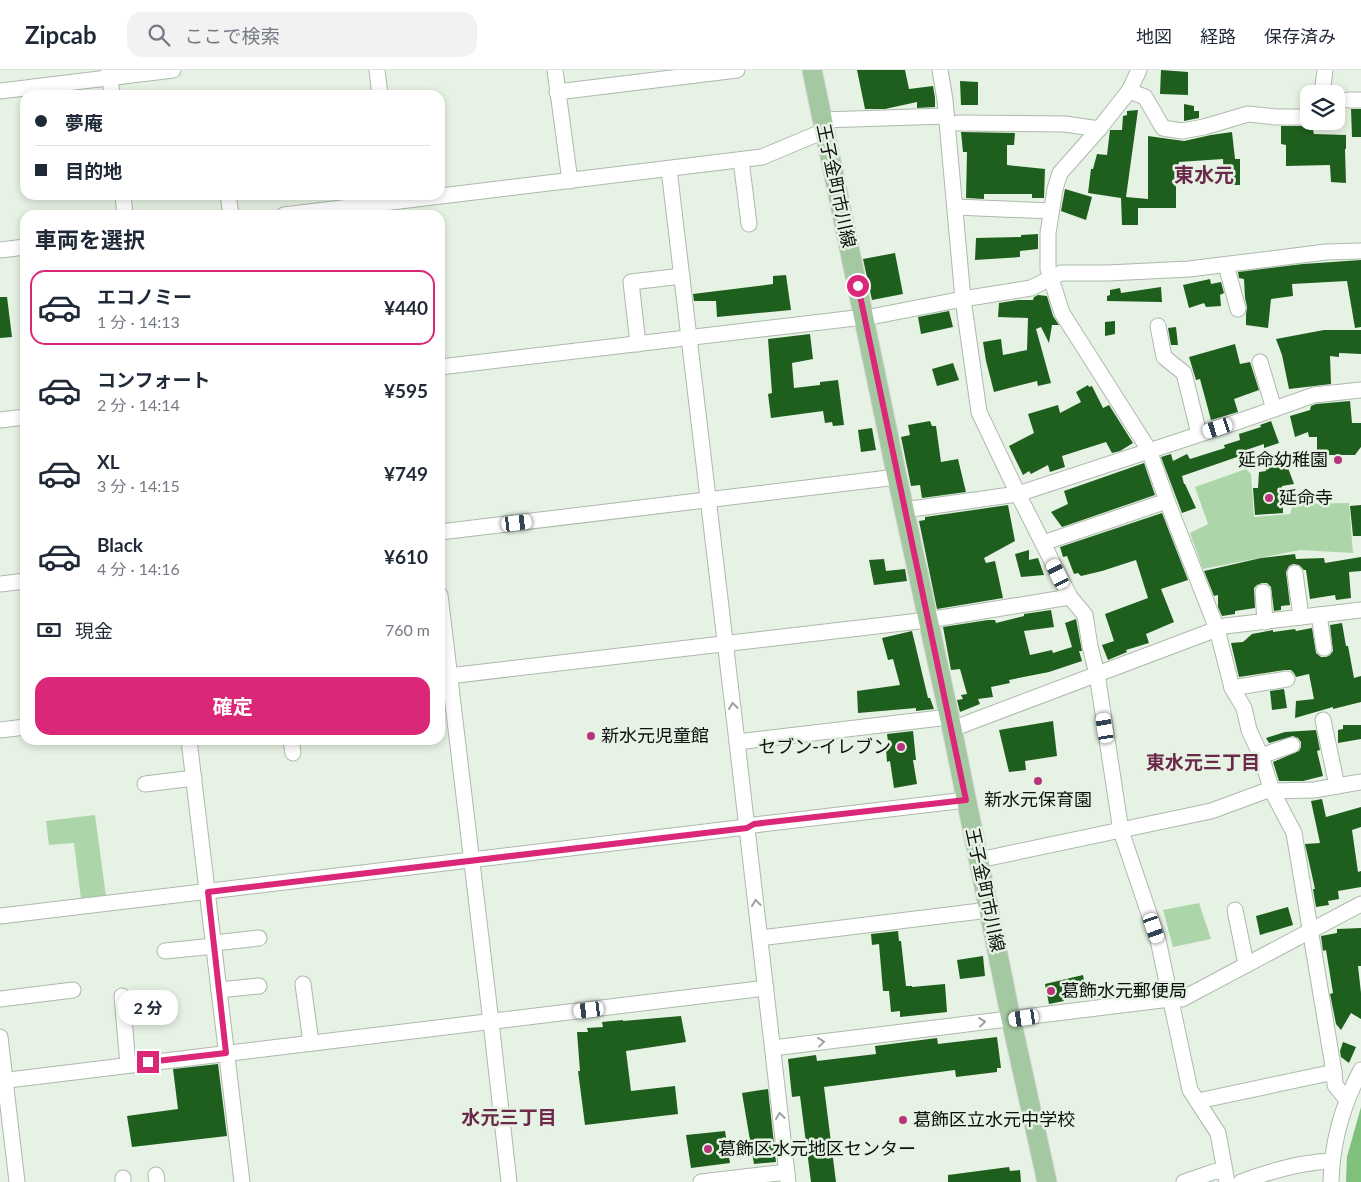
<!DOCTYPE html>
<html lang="ja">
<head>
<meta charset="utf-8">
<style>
  body { margin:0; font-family:Lato,"Noto Sans JP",sans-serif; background:#f2f2f3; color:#1f2937; height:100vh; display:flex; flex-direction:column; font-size:19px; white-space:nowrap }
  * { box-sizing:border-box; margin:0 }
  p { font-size:16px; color:#747a83 }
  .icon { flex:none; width:28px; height:28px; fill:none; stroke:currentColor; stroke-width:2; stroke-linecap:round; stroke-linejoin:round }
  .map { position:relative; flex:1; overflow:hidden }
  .details { position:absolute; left:20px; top:140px; width:425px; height:535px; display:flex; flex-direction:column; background:#fff; border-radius:15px; box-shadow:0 2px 8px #0003 }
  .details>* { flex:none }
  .banner { position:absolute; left:20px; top:20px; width:425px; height:110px; border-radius:15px; box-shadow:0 2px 8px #0003; display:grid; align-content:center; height:110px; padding:0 15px; background:#fff }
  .tools { position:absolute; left:1300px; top:15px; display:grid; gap:10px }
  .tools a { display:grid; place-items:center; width:45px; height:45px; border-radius:10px; background:#fff; box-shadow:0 2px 8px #0003; font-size:25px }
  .end { position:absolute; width:22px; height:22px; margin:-11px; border:6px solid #db2777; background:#fff; box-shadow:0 0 0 2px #fff }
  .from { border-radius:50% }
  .bubble { position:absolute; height:35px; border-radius:15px; background:#fff; box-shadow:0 2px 8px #0003; font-size:16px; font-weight:700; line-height:35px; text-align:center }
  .car { position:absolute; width:15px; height:30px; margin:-15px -8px; border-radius:6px; box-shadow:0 0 4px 1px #0007; background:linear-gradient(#fff 24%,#345 0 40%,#fff 0 76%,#345 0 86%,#fff 0) }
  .banner b { display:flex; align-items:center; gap:18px; height:48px; font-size:19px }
  .banner b+b { border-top:1px solid #e0e1e3 }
  .banner i { width:12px; height:12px; background:#1f2937 }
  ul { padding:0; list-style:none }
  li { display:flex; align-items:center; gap:15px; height:75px; margin:0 10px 8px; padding:0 5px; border:2px solid transparent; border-radius:15px }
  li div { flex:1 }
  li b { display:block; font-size:19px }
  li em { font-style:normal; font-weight:700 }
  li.on { border-color:#db2777 }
  li>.icon { width:45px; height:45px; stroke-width:1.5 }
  h2 { padding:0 15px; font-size:22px; line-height:60px }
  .pay { display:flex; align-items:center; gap:12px; height:55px; padding:0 15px; font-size:19px }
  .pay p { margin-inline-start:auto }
  .primary-button { display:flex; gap:10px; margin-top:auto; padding:10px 15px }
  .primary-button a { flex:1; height:58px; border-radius:15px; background:#db2777; color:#fff; font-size:20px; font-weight:700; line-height:58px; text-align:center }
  header { display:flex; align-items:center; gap:30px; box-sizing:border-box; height:70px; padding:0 25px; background:#fff; border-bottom:1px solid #e0e1e3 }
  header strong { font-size:24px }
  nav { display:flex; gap:28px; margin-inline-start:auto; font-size:18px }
  .search { width:350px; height:45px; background:#f2f2f3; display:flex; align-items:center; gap:12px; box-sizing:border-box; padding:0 18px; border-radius:15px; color:#747a83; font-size:19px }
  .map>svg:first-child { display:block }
  .green { fill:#acd6a9 }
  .water { fill:#7fc07b }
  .building { fill:#1f5f1e }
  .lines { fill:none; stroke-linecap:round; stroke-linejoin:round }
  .minor-casing { stroke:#adb9ac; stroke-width:17 }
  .major-casing { stroke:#d3d4d3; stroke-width:21 }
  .minor { stroke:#fff; stroke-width:15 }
  .major { stroke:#a4c8a1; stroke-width:19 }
  .oneway { stroke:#9ea09e }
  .route { stroke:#db2777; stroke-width:6 }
  .poi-dot { fill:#b9357a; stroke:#e6f2e4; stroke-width:2 }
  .labels { text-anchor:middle; stroke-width:5; stroke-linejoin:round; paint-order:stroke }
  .street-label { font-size:18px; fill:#0d110d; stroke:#e6f2e4 }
  .poi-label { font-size:18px; fill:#0d110d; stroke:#e6f2e4; text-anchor:start }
  .neighbourhood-label { font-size:19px; font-weight:bold; fill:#6b2a49; stroke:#e6f2e4 }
  .quarter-label { font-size:20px; font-weight:bold; fill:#6b2a49; stroke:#e6f2e4 }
</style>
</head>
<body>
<header>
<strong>Zipcab</strong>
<div class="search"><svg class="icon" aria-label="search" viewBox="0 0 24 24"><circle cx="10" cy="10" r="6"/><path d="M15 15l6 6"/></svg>ここで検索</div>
<nav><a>地図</a><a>経路</a><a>保存済み</a></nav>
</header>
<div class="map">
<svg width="1361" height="1112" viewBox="0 0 1361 1112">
  <rect width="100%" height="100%" fill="#e6f2e4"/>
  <!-- green -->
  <g class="green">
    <path d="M1246,399L1251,404L1254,447L1290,444L1293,434L1349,433L1353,483L1300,480L1203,499L1190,463L1208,454L1195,417Z"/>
    <path d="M95,745L106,826L81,829L74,773L49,775L46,751Z"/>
    <path d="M1199,833L1211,869L1173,877L1163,840Z"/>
  </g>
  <!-- water -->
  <path class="water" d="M1361,1037V1112H1346L1347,1087Z"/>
  <!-- building -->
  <g class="building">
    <path d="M857,0H905L909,19L933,16L935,28V37L917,38V32L885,39H865Z"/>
    <path d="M1161,0L1188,2V25L1160,24Z"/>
    <path d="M960,11L978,12V35H961Z"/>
    <path d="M1184,34L1194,36V41H1199V48L1184,51Z"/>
    <path d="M1351,39H1361V67H1352Z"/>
    <path d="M1138,40L1126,127L1148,129V66L1184,71L1211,65L1232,62L1235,89H1240V115H1224L1223,89L1179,92L1176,107V138H1138V155H1122L1121,128L1088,123L1091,99H1093L1097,84L1107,85L1110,60H1122L1123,46L1127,45V41Z"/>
    <path d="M1281,56H1312L1314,64L1346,65V79H1345L1346,113L1331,112L1330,95L1286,96V75L1281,74Z"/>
    <path d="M961,62L1015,63L1014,75H1007V95L1045,99L1044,128H1032V124H984V129L966,128L967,82H963Z"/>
    <path d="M1065,119L1092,127L1086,150L1061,141Z"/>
    <path d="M1038,164V179L1020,181V187L975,190L976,168L1021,167V165Z"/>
    <path d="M895,183L903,224L872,230L863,189Z"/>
    <path d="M1361,190V257L1355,258L1347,211L1292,214L1293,226L1271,229L1268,258L1246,255V244L1247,237L1245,228L1244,209L1239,208L1238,202L1303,194Z"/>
    <path d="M786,205L791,240L717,247L716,231H694L693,224L773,214V206Z"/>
    <path d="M1210,209L1211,214L1221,212L1224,223L1220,225L1221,236L1206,237L1204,233L1189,238L1183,215Z"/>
    <path d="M1161,217L1162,232L1107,231V226L1110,225V220L1120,218L1121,223Z"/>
    <path d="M1038,225L1047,226L1053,246L1059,255H1052L1049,273L1041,257L1036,259L1051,313L1038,316L1037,311L994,322L986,291L983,272L1001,269L1003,285L1027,280L1028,248L998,247L999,233L1018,230H1033L1034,227Z"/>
    <path d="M0,227H7L12,267L0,268Z"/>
    <path d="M949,241L953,257L921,264L918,247Z"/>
    <path d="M1115,251V264L1105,266V252Z"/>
    <path d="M1176,257L1178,275H1171L1168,258Z"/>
    <path d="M1324,260H1361V284L1339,283V287L1330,286L1331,314L1289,319L1282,285L1276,269Z"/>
    <path d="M810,264L813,289L792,293L794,318L820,315V312L838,310L844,355L833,356L832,352L825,353L823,341L771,348L768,324L772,323L768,269Z"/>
    <path d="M1235,274L1240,294L1250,292L1259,320L1234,329L1238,342L1211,350L1200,309L1196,310L1189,287Z"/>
    <path d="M953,293L959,310L937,316L932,299Z"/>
    <path d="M1088,315L1089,317L1092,316L1103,338L1109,335L1133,373L1120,381L1112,383L1106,372L1062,386L1065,397L1050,402L1048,395L1031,404L1029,401L1023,405L1009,376L1034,363L1028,344L1058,335L1060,343L1081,332L1076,322Z"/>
    <path d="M1350,331L1352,353H1361V377L1355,385H1317V367H1309L1308,362L1295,367L1290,346L1310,340L1311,336L1316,334Z"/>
    <path d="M930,351L932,356H936L941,392L958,389L966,422L922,428L920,415L911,416L901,367L910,365L908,355Z"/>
    <path d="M1271,351L1279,373L1264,378V374L1240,382V386L1182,406L1184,414H1185L1196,438L1182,443L1161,387L1171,384L1173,391L1187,384L1190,389L1225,378L1224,375L1240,370L1239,364L1261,357L1260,355Z"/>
    <path d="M872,358L876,380L861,382L858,360Z"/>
    <path d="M1285,390L1294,414L1282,416L1283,443L1255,445L1253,418H1258L1259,402L1266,401L1265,391Z"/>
    <path d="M1144,393L1155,425L1062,457L1051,442L1068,434L1064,421Z"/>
    <path d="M1008,435L1015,471L984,488L986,493L995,491L1003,528L937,539L919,451L925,450V447Z"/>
    <path d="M1361,435V466H1353L1350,436Z"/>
    <path d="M1162,443L1188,510L1161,519L1174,552L1146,564L1149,573L1126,580L1127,582L1108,590L1102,575L1114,571L1105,544L1148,528L1136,490L1102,501L1081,506L1078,503L1074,504L1067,486L1063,487L1060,477Z"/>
    <path d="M1029,480V490L1038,488L1044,505L1021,507L1015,484Z"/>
    <path d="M1295,484L1296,489L1324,488L1325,493L1361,487V501L1349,502L1351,528L1336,530L1335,525L1310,529L1306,500H1304L1299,495L1293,494L1289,496L1286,502L1290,535L1281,536V540L1274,541L1271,517L1267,513H1262L1257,515L1254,518L1255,538L1235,541V544L1222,546L1218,537V525L1214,526L1204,501L1261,488Z"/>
    <path d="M884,489L886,501L905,499L907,511L874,515L869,490Z"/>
    <path d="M1051,540L1054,557L1024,561L1030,585L1052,580L1053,583L1072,577L1065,553L1076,549L1082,581H1079L1082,591L1049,602L1009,610L1010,613L991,617L993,627L978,629L980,634L960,642L957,630L963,629L961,625L967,624L960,599L951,600L943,557L988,550H995L996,553L1024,546V544Z"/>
    <path d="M1342,553L1346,576H1348L1354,608L1361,606V632L1333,639V637L1295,648L1296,631L1314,629L1309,604L1296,607L1294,603L1291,600H1285L1239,607L1231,573L1243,572L1252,564L1273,560V562L1295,559L1296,561L1312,558L1316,583L1321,587H1326L1330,585L1333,581L1330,555Z"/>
    <path d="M912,561L928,628H930L934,639L916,641V638L858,643L857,621L900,615L893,589L888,590L882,568Z"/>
    <path d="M1284,619L1287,638L1272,640L1270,621Z"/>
    <path d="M1053,651L1057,686L1025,691L1026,700L1009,702L999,660Z"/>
    <path d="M1343,655H1361V669L1338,673V660L1343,659Z"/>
    <path d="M1316,660L1320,680L1317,681L1323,706L1303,711H1279L1273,692L1299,681L1301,677V672L1298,668L1293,666L1269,673L1266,668L1285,662Z"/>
    <path d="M913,661L916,690H913L917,714L894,718L890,691L887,692L886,679H889L887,664Z"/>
    <path d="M1322,729L1326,747L1361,737V757L1352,760L1358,802L1361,801V817L1338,821L1339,829L1328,831L1329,835L1316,837L1313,819H1315L1305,774L1320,773L1311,731Z"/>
    <path d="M1288,837L1293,855L1260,865L1256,846Z"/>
    <path d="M1361,858V896H1358L1361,923V949L1351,943L1341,960L1336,954L1330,924L1333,923L1326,880L1323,881L1321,866L1337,863V859Z"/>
    <path d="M898,861L899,871H901L906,916H912V917L945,914L947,942L900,947V941L891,942L889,921H883L879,874L872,875L871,864Z"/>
    <path d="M983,886L985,906L960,909L957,890Z"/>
    <path d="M1083,905L1086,921L1063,926L1064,931L1049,934L1045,914Z"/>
    <path d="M681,946L686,972L626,981L631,1021L675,1016L678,1044L585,1055L578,1001H580L577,962H588L587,958L603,957L602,952L623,950V951Z"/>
    <path d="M997,967L1001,998H997V1002L956,1007L955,1000L824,1017L836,1112H811L800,1026L792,1027L788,989L816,985L817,991L876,984L875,976L937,968L938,974Z"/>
    <path d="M1343,972L1356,977L1349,993L1341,987L1340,981Z"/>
    <path d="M218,994L227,1066L132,1077L127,1046L178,1039L173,999Z"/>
    <path d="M768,1019L776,1092L754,1094L742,1023Z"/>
    <path d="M725,1061L730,1093L691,1098L686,1065Z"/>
    <path d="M1009,1097L1010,1101L1020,1100L1021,1112H948V1105Z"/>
  </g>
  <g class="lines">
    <!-- minor casing -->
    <g class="minor-casing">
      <g id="minor">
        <path d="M109,0L112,25"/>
        <path d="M377,0L380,25"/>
        <path d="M555,0L570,111"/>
        <path d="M940,0L945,30L963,229L979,342L1018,424L1070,527L1085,545L1090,576L1097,604L1121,761L1158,870L1190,1020L1218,1063L1227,1112"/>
        <path d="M1139,0L1129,21L1099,59L1060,103L1055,119L1048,163V199L1062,243L1149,380L1167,431L1217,559L1232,618L1244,638L1249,660L1261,686L1272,721L1294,763L1334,1002L1335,1015L1347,1030"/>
        <path d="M0,21L173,0"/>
        <path d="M1129,21L1145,27L1163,58L1182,61L1204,57L1248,44L1276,47H1309"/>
        <path d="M557,22L737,0"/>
        <path d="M1322,24L1325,0"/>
        <path d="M1348,30H1361"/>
        <path d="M822,50L946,46"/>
        <path d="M958,53L1065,54L1099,59"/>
        <path d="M741,90L749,154"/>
        <path d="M669,99L737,672L788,1112"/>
        <path d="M123,125L125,145"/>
        <path d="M228,125L231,145"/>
        <path d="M955,137L1051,141"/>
        <path d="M284,145L762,87L824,61"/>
        <path d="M0,180L25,177"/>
        <path d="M1226,195L1238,239"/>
        <path d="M865,248L963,229L1031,218L1061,203H1108L1189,199L1326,182L1361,181"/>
        <path d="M1158,256L1164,287L1184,303L1199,364"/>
        <path d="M638,274L631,212L682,206"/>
        <path d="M1260,292L1274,339"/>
        <path d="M440,297L864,247"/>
        <path d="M0,350L25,347"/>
        <path d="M904,440L1018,424L1237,352L1314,325L1361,320"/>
        <path d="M440,462L897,407"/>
        <path d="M1043,473L1167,431"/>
        <path d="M1295,503L1301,547"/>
        <path d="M0,514L25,511"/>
        <path d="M1263,522L1265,552"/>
        <path d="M440,525L491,952L509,1112"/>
        <path d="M1319,545L1324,578"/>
        <path d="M440,607L928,550L1070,527"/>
        <path d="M1232,618L1287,609"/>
        <path d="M1323,650L1337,716"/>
        <path d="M952,659L1225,556L1361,540"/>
        <path d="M0,660L25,657"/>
        <path d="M189,670L242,1112"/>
        <path d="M291,670L293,683"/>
        <path d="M737,672L949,647"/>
        <path d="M1261,686L1292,675"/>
        <path d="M145,714L194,708"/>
        <path d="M1272,721L1314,720L1361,712"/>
        <path d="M979,790L1211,741L1271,719"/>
        <path d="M1235,840L1246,894"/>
        <path d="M0,846L747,757L754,755L966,730"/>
        <path d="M760,868L989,840"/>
        <path d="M214,873L259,868"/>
        <path d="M165,881L214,876"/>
        <path d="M303,914L311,973"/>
        <path d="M219,920L259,916"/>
        <path d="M122,926L128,995"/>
        <path d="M0,929L73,920"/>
        <path d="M0,967L17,1112"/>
        <path d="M773,978L1170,929H1182L1361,834"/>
        <path d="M0,1011L766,918"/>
        <path d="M1198,1031L1334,1002"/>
        <path d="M156,1105L157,1112"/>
        <path d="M123,1108V1112"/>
        <path d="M701,1112L787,1102"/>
        <path d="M1184,1112L1213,1102L1224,1100"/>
        <path d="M1241,1112C1270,1101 1301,1092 1332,1091"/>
        <path d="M1331,1112C1332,1073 1343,1034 1361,1000"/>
      </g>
    </g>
    <!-- major casing -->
    <g class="major-casing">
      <path id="major" d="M812,0L897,407L952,659L1011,949L1047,1112"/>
    </g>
    <!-- minor -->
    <use href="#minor" class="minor"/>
    <!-- major -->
    <use href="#major" class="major"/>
  </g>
  <!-- one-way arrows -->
  <defs><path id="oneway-chevron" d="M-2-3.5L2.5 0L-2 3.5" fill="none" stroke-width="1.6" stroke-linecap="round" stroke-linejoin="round" transform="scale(1.25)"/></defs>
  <g class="oneway">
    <use href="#oneway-chevron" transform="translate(733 636) rotate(-97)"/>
    <use href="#oneway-chevron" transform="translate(756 833) rotate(-97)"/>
    <use href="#oneway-chevron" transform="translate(982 952) rotate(-7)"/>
    <use href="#oneway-chevron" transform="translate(821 972) rotate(-7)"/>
    <use href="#oneway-chevron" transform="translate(780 1046) rotate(-97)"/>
  </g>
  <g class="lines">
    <!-- route -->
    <path class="route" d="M148,992L226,983L208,822L747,758L754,754L966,730L858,216"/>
  </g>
  <!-- markers -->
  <g class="poi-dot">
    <circle cx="1338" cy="390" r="5"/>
    <circle cx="1269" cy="428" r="5"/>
    <circle cx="591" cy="666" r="5"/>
    <circle cx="901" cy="677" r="5"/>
    <circle cx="1038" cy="711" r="5"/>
    <circle cx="1051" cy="921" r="5"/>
    <circle cx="903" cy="1050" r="5"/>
    <circle cx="708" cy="1079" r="5"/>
  </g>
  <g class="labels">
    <!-- street labels -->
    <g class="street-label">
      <text transform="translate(836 116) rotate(78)" y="6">王子金町市川線</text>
      <text transform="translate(985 820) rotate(78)" y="6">王子金町市川線</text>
    </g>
    <!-- poi labels -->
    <g class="poi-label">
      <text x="1328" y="396" text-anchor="end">延命幼稚園</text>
      <text x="1279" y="434">延命寺</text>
      <text x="601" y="672">新水元児童館</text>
      <text x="891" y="683" text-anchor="end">セブン-イレブン</text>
      <text x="1038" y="736" text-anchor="middle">新水元保育園</text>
      <text x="1061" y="927">葛飾水元郵便局</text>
      <text x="913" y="1056">葛飾区立水元中学校</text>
      <text x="718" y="1085">葛飾区水元地区センター</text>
    </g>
    <!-- neighbourhood labels -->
    <g class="neighbourhood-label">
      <text x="1203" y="699">東水元三丁目</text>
      <text x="509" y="1054">水元三丁目</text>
    </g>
    <!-- quarter labels -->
    <g class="quarter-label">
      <text x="1204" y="112">東水元</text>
    </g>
  </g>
</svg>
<div class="tools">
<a><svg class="icon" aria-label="layers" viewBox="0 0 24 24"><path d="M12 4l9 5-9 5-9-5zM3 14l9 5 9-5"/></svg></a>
</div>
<i class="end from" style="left:858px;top:216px"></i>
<i class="end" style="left:148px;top:992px"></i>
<div class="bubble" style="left:118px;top:920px;width:60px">2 分</div>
<i class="car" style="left:1218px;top:358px;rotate:252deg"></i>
<i class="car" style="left:517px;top:453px;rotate:83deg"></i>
<i class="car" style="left:1058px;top:504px;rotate:334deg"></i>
<i class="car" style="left:1105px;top:658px;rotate:351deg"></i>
<i class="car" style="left:1154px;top:858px;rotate:161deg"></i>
<i class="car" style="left:589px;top:940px;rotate:263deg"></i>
<i class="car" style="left:1024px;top:948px;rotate:262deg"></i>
<div class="banner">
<b><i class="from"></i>夢庵</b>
<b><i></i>目的地</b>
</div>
<section class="details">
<h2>車両を選択</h2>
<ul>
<li class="on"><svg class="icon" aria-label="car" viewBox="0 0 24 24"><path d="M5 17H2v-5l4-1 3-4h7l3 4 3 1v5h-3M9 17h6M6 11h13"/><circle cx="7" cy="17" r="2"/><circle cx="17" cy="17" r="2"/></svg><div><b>エコノミー</b><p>1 分 · 14:13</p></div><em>¥440</em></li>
<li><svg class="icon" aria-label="car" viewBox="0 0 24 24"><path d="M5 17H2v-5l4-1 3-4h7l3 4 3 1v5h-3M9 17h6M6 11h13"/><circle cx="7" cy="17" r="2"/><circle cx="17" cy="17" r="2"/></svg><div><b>コンフォート</b><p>2 分 · 14:14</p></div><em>¥595</em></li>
<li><svg class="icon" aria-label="car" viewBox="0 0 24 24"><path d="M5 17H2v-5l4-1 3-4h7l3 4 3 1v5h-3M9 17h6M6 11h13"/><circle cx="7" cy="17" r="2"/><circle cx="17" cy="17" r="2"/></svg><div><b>XL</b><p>3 分 · 14:15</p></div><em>¥749</em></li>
<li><svg class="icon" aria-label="car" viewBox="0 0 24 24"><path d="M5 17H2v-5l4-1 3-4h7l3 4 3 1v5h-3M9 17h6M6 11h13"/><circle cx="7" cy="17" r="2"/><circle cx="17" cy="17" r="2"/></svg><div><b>Black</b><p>4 分 · 14:16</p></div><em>¥610</em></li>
</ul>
<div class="pay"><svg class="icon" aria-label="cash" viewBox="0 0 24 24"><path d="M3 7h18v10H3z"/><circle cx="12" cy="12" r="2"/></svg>現金<p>760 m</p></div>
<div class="primary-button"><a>確定</a></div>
</section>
</div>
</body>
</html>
